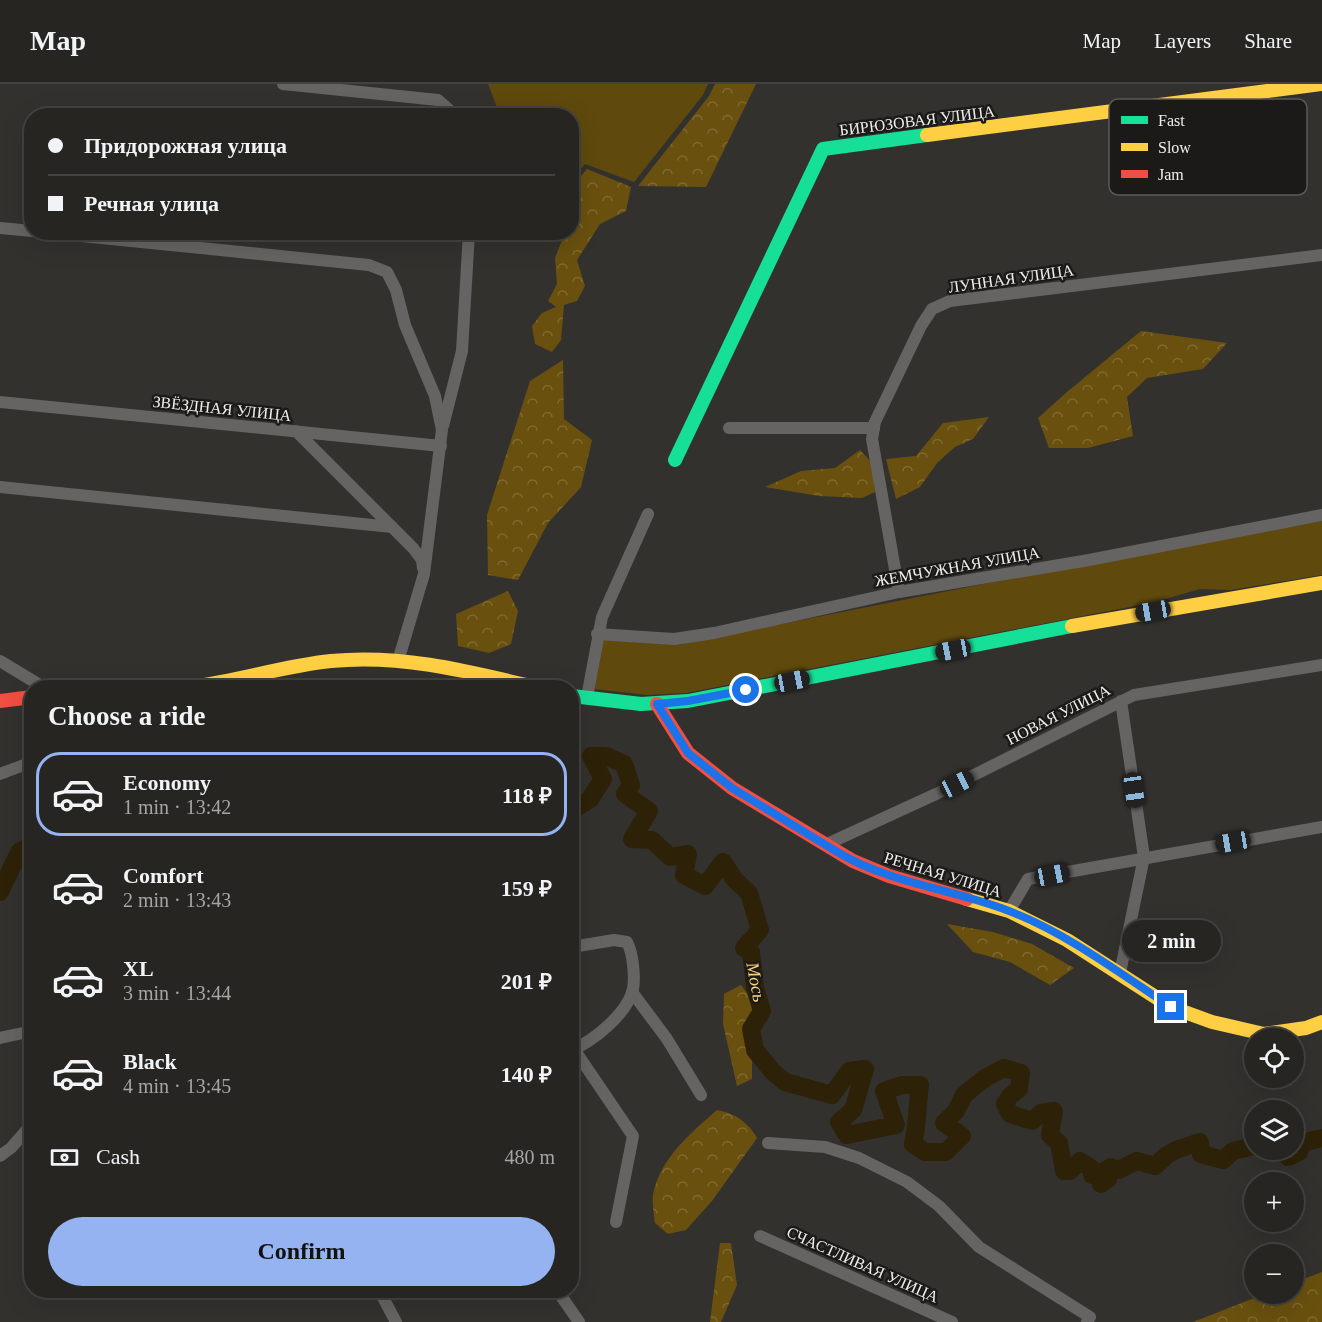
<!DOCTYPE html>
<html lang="en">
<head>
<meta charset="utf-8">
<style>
  body { margin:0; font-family:"Times New Roman",serif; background:#2e2d2a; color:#f1f3f6; height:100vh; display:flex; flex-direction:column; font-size:22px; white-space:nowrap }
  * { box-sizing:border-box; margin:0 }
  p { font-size:20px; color:#a4a5a5 }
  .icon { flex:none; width:33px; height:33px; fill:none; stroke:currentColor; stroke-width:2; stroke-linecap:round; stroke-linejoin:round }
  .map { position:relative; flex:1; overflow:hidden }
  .panel { position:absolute; left:24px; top:596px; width:555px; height:618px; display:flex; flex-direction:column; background:#262522; border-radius:24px; box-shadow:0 6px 24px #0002,0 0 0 2px #424240 }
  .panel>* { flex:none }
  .guide { position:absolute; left:24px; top:24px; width:555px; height:132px; border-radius:24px; box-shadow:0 6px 24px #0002,0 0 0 2px #424240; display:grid; align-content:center; height:132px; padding:0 24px; background:#262522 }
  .tools { position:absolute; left:1244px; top:944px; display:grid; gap:12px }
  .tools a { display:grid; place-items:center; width:60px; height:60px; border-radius:50%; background:#262522; box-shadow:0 6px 24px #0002,0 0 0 2px #424240; font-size:30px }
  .end { position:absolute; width:27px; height:27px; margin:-14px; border:8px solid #1a73e8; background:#fff; box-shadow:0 0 0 3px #fff }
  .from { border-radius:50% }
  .bubble { position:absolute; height:42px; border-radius:21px; background:#262522; box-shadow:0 6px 24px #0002,0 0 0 2px #424240; font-size:20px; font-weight:700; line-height:42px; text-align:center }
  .car { position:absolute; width:18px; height:36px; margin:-18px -9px; border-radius:8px; box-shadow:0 0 4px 2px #0007; background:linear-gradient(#222 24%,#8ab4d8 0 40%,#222 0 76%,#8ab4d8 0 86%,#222 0) }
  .guide b { display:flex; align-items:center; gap:21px; height:57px; font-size:22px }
  .guide b+b { border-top:2px solid #424240 }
  .guide i { width:15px; height:15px; background:#f1f3f6 }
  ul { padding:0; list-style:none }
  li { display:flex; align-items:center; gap:18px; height:84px; margin:0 12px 9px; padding:0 12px; border:3px solid transparent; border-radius:24px }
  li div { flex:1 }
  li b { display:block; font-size:22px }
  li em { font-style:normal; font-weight:700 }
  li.selected { border-color:#95b2f1 }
  li>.icon { width:54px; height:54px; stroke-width:1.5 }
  h2 { padding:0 24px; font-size:27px; line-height:72px }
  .pay { display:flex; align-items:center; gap:15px; height:66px; padding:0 24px; font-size:22px }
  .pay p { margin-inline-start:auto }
  .primary-button { display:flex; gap:12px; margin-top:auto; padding:12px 24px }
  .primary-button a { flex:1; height:69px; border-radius:36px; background:#95b2f1; color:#111; font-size:24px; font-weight:700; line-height:69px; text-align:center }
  header { display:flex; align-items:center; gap:36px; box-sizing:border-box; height:84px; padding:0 30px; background:#262522; border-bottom:2px solid #424240 }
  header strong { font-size:28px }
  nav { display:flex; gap:33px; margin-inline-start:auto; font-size:21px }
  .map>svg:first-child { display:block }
  .green { fill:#5f490d }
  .forest { fill:url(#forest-crowns) }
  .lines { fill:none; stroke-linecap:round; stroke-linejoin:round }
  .river { stroke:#2d2208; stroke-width:18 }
  .street { stroke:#656463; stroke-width:12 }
  .fast { stroke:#16e098; stroke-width:14 }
  .slow { stroke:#ffcf43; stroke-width:14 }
  .jam { stroke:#f24e42; stroke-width:14 }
  .route { stroke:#1a73e8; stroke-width:8 }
  .labels { text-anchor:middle; stroke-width:5; stroke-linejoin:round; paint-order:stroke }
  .street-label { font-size:16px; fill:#efedea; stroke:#1b1a18 }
  .water-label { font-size:18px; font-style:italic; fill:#fad27a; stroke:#1b1a18 }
  .key { fill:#1b1a18; stroke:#5b5957; stroke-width:1.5 }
  .key-label { font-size:16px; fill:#efedea }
</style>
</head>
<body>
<header>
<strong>Map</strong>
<nav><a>Map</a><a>Layers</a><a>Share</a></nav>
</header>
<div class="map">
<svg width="1322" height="1238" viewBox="0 0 1322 1238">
  <defs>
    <pattern id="forest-crowns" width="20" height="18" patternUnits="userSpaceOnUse" patternTransform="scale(1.5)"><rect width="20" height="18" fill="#69500e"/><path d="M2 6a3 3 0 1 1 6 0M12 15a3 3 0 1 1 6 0" fill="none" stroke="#7f6a31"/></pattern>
  </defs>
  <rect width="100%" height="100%" fill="#33312e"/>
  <!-- green -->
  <g class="green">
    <path d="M488,0H708L703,11L634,98L585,80L572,94V32L500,31Z"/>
    <path d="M1322,437V491L1231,506L1200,505L1155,518L686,609L647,611L594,605L601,556L736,549L989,499Z"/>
  </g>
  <!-- forest -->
  <g class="forest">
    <path d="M715,0H756L706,103L638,102L709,12Z"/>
    <path d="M587,85L631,103L626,127L600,140L577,176L585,202L577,217L564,221L561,256L552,268L535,260L532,242L542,229L556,223L548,217L557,200L555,174L565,149L572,148V102Z"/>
    <path d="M1141,247L1227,259L1203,285L1147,294L1127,313L1133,352L1088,364H1049L1038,334L1067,308Z"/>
    <path d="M563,276L564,335L592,356L581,403L548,439L518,496L488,491L487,431L530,297Z"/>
    <path d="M989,333L973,355L955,363L937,379L920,403L896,415L886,375L916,372L943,339Z"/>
    <path d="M860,366L873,380L875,408L862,414L819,412L765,403L801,387L835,384Z"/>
    <path d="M508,507L518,527L511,560L489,569L458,562L456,530Z"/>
    <path d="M947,840L993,848L1032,860L1074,884L1050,901L1010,878L973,868Z"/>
    <path d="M741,901L752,916V995L737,1002L723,940L724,910Z"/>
    <path d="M717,1026C735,1029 748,1038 757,1054L712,1117L686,1146L668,1150L655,1139C654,1130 652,1119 653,1111C660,1074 691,1049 717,1026Z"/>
    <path d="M720,1159H731L737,1201L721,1238H710Z"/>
    <path d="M1322,1188V1238H1193L1267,1209H1293V1199Z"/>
  </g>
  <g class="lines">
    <!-- river -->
    <g class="river">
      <path d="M572,722L576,724L590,715L603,695L591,672H606L624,680L631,701L625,710L649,727L632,755L652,756L670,773L688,770L684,791L705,802L723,778L735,796L749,809L760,846L744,864L751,868L755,904L762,927L751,945L755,966L773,988L785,998L832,1011L849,987L865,985L853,1026L839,1038L847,1051L896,1041L884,1007L902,1001H920C917,1022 918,1039 913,1060L925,1068H946L962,1052L944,1039L956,1027L964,1011L985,994L1004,984L1021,989L1019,1005L1010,1012L1005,1020L1010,1030L1032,1037L1041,1029L1054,1027L1050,1051L1059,1059L1064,1087H1070L1080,1077L1091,1084L1092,1091L1098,1093L1101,1100L1108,1095L1104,1087L1111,1083L1118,1086L1137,1077L1155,1082L1167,1071L1176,1066L1200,1058L1201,1070L1223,1076L1233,1067L1254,1062"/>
      <path d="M0,808L19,768L32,761"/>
      <path d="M1284,1065L1288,1073L1299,1068L1301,1059L1322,1054"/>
    </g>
    <!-- street -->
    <g class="street">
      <path d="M283,0L438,16L456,32"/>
      <path d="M0,144L32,147"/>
      <path d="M42,148L369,181L387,188L396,206L405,241L435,312L442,346L424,490L398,577"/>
      <path d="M0,318L441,362"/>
      <path d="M443,342L462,267L469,148"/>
      <path d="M729,344H874"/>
      <path d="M296,347L413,464L422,476L423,484"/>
      <path d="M0,403L392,443"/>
      <path d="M899,508L872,355L875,338L921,242L932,225L950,217L1322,171"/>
      <path d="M597,550L674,555L714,549L899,508L1089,476L1322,431"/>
      <path d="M0,577L43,603"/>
      <path d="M587,613L602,533L648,430"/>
      <path d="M0,690L32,678"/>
      <path d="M825,761L936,710L1134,611L1322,581"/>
      <path d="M1009,827L1028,795L1322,743"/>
      <path d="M572,863L614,856L627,858C633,869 636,896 632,909C624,932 593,957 572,966"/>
      <path d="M1120,889L1144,773L1121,617"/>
      <path d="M632,908L667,955L701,1011"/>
      <path d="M0,954L32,947"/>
      <path d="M574,965L633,1052L616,1138"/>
      <path d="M768,1059L825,1063L859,1074L907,1098L939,1122L979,1163L1090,1233L1087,1238"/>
      <path d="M0,1072L11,1064L32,1040"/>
      <path d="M760,1152L952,1238"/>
      <path d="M379,1206L396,1238"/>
      <path d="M557,1206L579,1238"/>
    </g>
    <!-- fast -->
    <g class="fast">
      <path d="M675,376L823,65L927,51"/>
      <path d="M572,612L641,620L688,617L1072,542"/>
    </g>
    <!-- slow -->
    <g class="slow">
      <path d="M927,51L1321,0"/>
      <path d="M1072,542L1322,499"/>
      <path d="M191,603C238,597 283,582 331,577C400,570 467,587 534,603"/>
      <path d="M967,815L1009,827L1067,856L1171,923L1212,938L1264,950L1306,944L1322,938"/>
    </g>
    <!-- jam -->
    <g class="jam">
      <path d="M0,617L32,613"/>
      <path d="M657,620L688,669L732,704L853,777L889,792L967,815"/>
    </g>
  </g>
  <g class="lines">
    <!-- route -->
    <path class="route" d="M746,606L688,617L657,620L688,669L732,704L839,769C892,800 952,805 1009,827C1065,848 1121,890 1171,923"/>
  </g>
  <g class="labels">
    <!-- street labels -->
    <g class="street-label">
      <text transform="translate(917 36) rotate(-7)" y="6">БИРЮЗОВАЯ УЛИЦА</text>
      <text transform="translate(1011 194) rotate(-8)" y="6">ЛУННАЯ УЛИЦА</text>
      <text transform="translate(222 324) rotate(6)" y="6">ЗВЁЗДНАЯ УЛИЦА</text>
      <text transform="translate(957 482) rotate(-10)" y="6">ЖЕМЧУЖНАЯ УЛИЦА</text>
      <text transform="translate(1058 630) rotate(-27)" y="6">НОВАЯ УЛИЦА</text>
      <text transform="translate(943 790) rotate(17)" y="6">РЕЧНАЯ УЛИЦА</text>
      <text transform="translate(863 1180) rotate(24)" y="6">СЧАСТЛИВАЯ УЛИЦА</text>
    </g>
    <!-- water labels -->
    <g class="water-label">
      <text transform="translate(756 898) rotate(79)" y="6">Мось</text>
    </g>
  </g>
  <!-- legend -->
  <rect x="1109" y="15" width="198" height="96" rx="9" class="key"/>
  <rect x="1121" y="32" width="27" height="8" fill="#16e098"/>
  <rect x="1121" y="59" width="27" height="8" fill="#ffcf43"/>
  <rect x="1121" y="86" width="27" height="8" fill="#f24e42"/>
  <g class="key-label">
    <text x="1158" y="42">Fast</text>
    <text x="1158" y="69">Slow</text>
    <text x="1158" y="96">Jam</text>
  </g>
</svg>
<div class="tools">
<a><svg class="icon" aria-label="locate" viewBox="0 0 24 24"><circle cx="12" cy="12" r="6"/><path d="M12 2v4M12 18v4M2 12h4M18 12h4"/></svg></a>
<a><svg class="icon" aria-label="layers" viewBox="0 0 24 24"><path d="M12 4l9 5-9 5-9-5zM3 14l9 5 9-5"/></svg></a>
<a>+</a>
<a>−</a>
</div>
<i class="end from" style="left:746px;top:606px"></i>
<i class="end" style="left:1171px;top:923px"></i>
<div class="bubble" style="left:1122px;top:836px;width:99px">2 min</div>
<i class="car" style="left:1153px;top:527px;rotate:260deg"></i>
<i class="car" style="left:953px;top:566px;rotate:259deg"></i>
<i class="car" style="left:792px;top:597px;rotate:79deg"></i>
<i class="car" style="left:957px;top:700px;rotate:63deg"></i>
<i class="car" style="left:1134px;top:706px;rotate:172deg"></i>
<i class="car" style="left:1233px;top:758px;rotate:260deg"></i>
<i class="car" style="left:1052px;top:791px;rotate:79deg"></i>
<div class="guide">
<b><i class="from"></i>Придорожная улица</b>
<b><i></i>Речная улица</b>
</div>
<section class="panel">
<h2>Choose a ride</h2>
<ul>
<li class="selected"><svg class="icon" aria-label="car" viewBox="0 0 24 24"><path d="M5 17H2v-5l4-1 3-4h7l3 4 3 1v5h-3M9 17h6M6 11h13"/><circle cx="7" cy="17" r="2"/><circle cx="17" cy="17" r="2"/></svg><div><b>Economy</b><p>1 min · 13:42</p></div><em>118 ₽</em></li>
<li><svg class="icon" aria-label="car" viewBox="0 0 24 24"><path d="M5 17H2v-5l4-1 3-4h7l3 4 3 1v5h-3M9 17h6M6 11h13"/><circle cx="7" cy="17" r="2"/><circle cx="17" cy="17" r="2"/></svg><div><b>Comfort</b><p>2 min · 13:43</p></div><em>159 ₽</em></li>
<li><svg class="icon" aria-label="car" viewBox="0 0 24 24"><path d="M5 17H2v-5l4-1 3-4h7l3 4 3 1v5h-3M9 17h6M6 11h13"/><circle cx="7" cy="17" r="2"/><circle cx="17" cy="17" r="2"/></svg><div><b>XL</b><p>3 min · 13:44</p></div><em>201 ₽</em></li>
<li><svg class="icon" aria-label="car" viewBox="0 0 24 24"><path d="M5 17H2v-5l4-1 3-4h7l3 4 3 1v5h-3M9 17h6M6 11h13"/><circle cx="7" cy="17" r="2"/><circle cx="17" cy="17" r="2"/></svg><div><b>Black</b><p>4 min · 13:45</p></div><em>140 ₽</em></li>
</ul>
<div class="pay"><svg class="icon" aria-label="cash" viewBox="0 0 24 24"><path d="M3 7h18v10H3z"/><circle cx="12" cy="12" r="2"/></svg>Cash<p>480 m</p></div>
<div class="primary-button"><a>Confirm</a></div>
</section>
</div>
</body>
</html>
